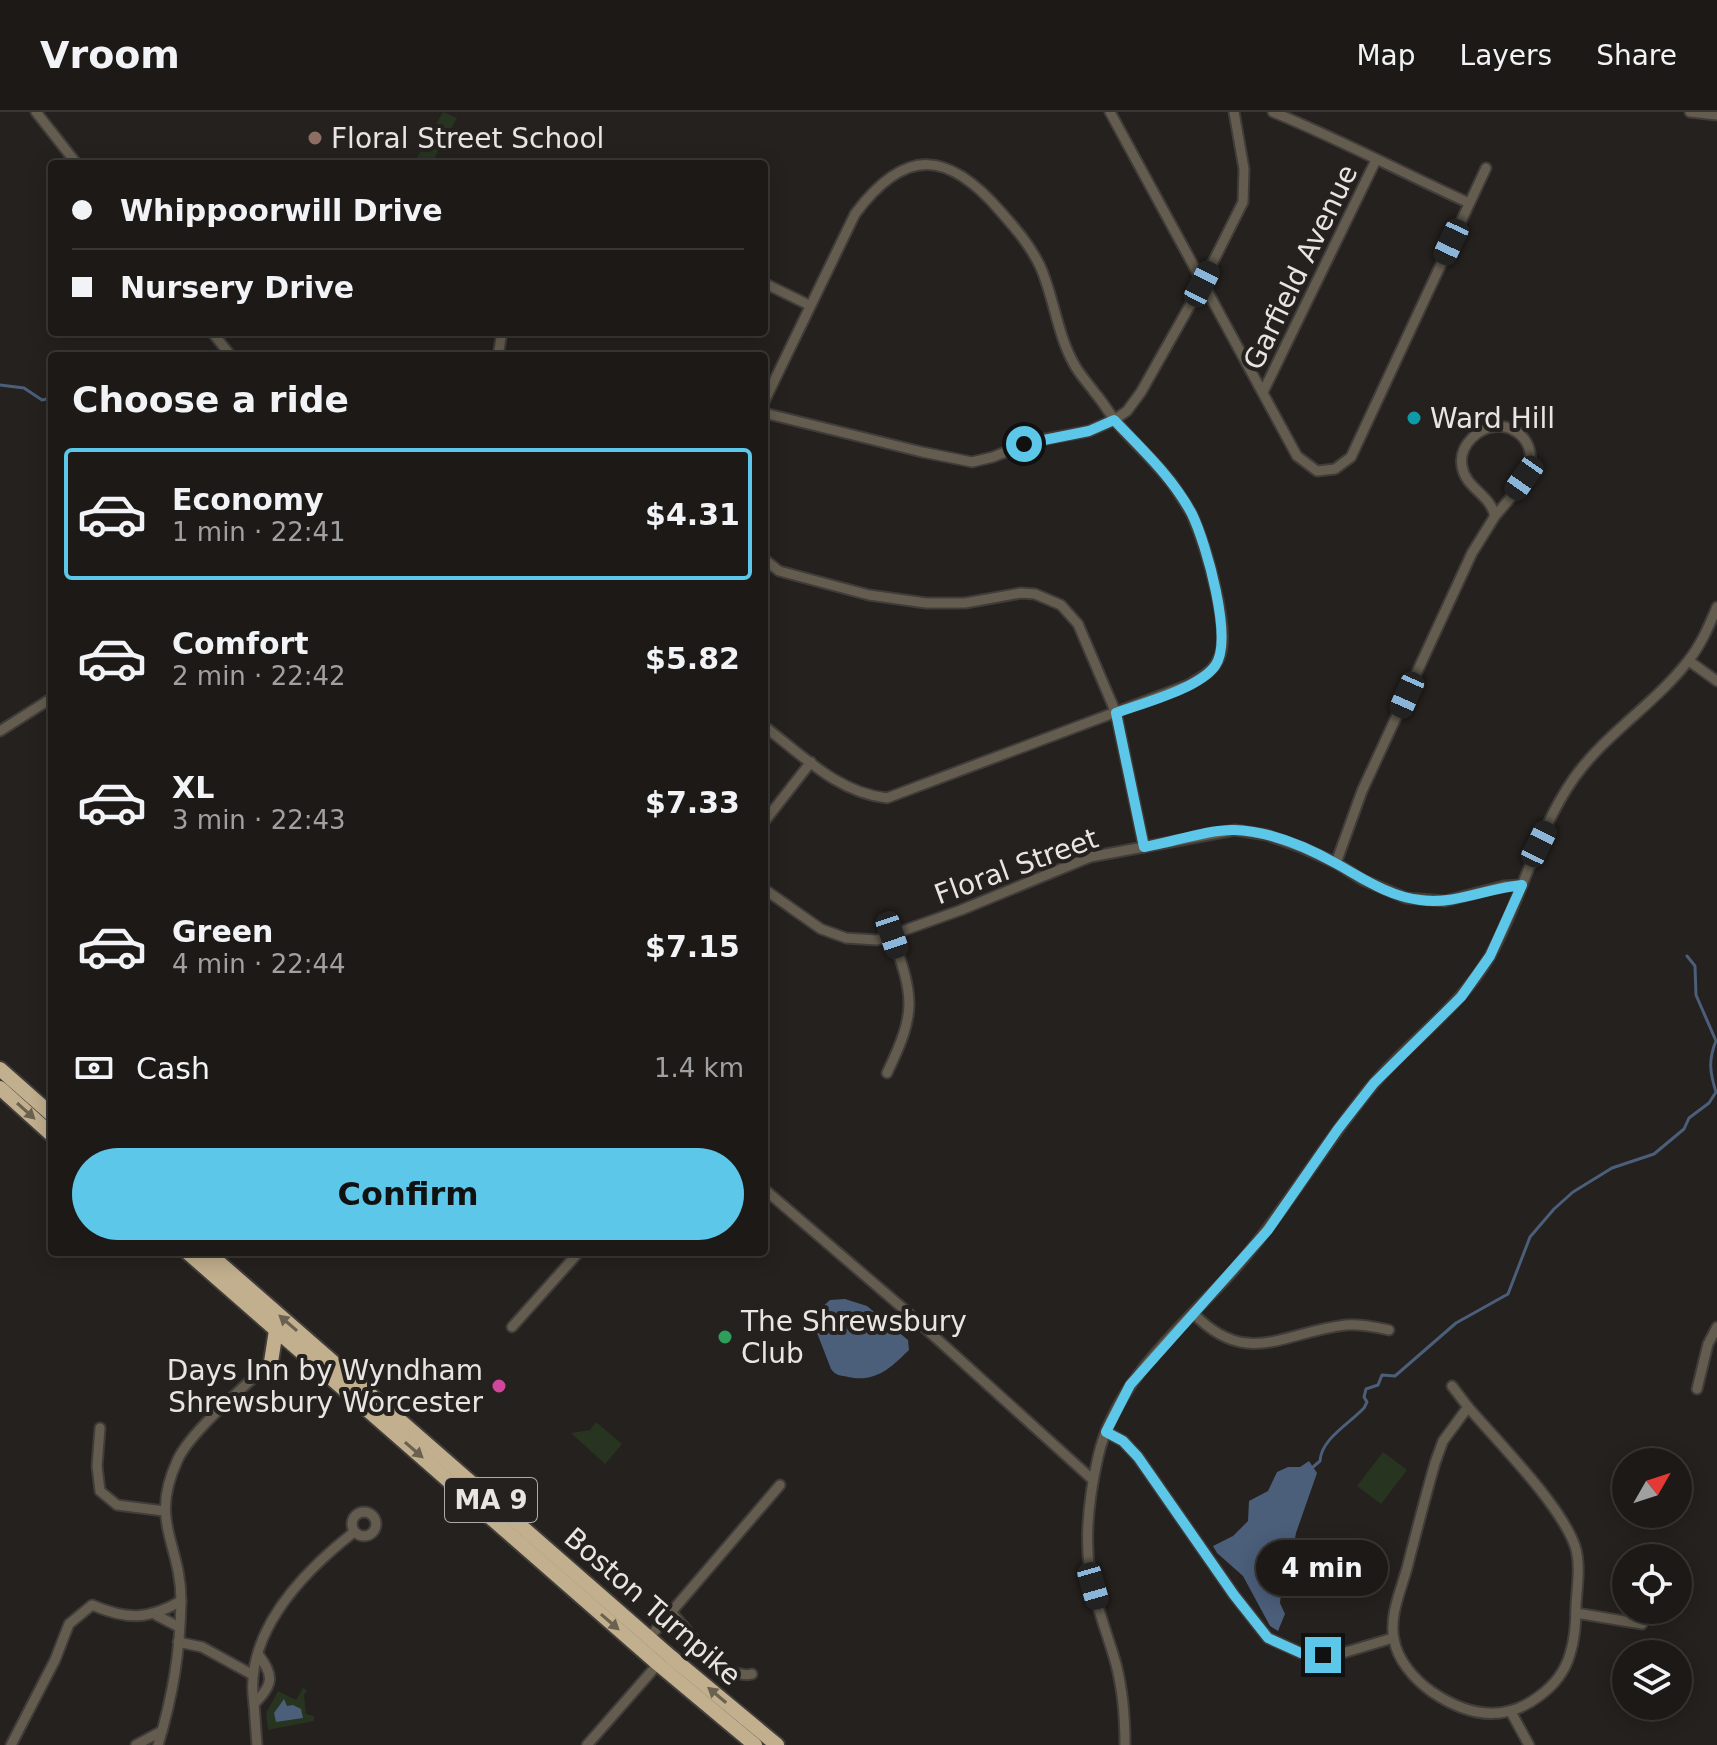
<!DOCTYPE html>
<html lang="en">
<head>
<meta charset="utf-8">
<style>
  body { margin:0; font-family:"DejaVu Sans",sans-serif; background:#25221f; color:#f1f3f6; height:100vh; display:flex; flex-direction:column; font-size:30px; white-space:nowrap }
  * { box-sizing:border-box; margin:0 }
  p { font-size:26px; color:#a0a0a1 }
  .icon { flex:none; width:44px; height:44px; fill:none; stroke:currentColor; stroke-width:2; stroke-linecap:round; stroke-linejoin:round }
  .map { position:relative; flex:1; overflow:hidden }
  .details { position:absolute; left:48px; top:240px; width:720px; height:904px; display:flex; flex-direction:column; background:#1c1916; border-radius:8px; box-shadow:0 4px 20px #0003,0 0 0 2px #3a3835 }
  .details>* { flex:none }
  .hud { position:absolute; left:48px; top:48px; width:720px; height:176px; border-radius:8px; box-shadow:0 4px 20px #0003,0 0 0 2px #3a3835; display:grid; align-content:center; height:176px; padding:0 24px; background:#1c1916 }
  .needle { width:52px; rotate:51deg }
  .controls { position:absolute; left:1612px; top:1336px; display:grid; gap:16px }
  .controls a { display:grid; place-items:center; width:80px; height:80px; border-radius:50%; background:#1c1916; box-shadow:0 4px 20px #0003,0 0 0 2px #3a3835; font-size:40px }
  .end { position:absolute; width:36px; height:36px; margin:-18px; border:10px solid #5cc7e8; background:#111; box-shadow:0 0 0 4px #111 }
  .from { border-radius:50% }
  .bubble { position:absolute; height:56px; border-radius:28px; background:#1c1916; box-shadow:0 4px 20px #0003,0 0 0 2px #3a3835; font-size:26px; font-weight:600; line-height:56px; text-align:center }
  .car { position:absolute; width:24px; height:48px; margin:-24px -12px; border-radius:10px; box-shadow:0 0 6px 2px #0007; background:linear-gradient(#222 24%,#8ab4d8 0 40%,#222 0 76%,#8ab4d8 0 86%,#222 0) }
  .hud b { display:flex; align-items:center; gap:28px; height:76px; font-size:30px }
  .hud b+b { border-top:2px solid #3a3835 }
  .hud i { width:20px; height:20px; background:#f1f3f6 }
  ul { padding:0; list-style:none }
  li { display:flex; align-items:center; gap:24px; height:132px; margin:0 16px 12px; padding:0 8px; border:4px solid transparent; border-radius:8px }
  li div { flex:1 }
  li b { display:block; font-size:30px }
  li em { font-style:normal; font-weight:600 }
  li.current { border-color:#5cc7e8 }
  li>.icon { width:72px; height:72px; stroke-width:1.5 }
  h2 { padding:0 24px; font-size:36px; line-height:96px }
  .pay { display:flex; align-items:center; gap:20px; height:88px; padding:0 24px; font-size:30px }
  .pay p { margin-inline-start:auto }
  .cta { display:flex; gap:16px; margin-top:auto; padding:16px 24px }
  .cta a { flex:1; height:92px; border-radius:48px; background:#5cc7e8; color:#111; font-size:32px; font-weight:600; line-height:92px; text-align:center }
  header { display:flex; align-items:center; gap:48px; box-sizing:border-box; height:112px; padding:0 40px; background:#1c1916; border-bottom:2px solid #3a3835 }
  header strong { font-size:38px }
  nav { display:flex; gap:44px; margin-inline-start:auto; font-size:28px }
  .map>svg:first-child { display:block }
  .green { fill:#273420 }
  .water { fill:#4b5e7a }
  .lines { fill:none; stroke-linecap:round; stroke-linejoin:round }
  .stream { stroke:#4b5e7a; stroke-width:3 }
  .minor-casing { stroke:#403c3a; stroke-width:13 }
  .highway-casing { stroke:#403c3a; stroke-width:18 }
  .minor { stroke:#645d4f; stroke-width:9 }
  .highway { stroke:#c1af8d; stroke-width:14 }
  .oneway { fill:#6b6150 }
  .route { stroke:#5cc7e8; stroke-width:10 }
  .education-dot { fill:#8d6e63; stroke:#25211e; stroke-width:3 }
  .culture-dot { fill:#0f9aa8; stroke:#25211e; stroke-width:3 }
  .leisure-dot { fill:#2e9e5b; stroke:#25211e; stroke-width:3 }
  .hotel-dot { fill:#d1479c; stroke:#25211e; stroke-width:3 }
  .labels { text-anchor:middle; stroke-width:8; stroke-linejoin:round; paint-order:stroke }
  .shield { fill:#25211e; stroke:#aeaaa8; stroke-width:2 }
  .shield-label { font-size:26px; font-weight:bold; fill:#e8e5e3 }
  .poi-label { font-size:28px; fill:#e8e5e3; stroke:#25211e; text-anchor:start }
  .street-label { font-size:28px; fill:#e8e5e3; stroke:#25211e }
</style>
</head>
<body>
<header>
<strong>Vroom</strong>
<nav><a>Map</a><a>Layers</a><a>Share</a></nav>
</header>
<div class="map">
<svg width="1717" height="1633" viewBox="0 0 1717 1633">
  <rect width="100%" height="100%" fill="#25211e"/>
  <!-- green -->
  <g class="green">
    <path d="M443,0L457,6L431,52L417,46Z"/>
    <path d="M596,1310L622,1332L605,1352L571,1321L590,1318Z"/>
    <path d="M1383,1340L1407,1358L1381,1392L1357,1374Z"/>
    <path d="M303,1576L307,1578L304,1583L306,1602L314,1604V1609L268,1618L266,1601L278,1579L296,1588Z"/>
  </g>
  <!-- water -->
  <g class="water">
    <path d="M845,1187L867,1194L908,1228L909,1238C891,1256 875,1271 848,1265C840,1263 836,1264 831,1257L814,1213L817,1200L830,1188Z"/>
    <path d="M1309,1349L1317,1361L1296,1421L1286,1477L1281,1481L1280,1491L1285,1502L1278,1519L1270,1514L1243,1464L1217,1441L1213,1434L1233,1424L1248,1409L1249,1389L1268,1379L1277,1360L1288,1355H1300Z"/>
    <path d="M284,1587L287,1594L293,1593L301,1597L303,1606L276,1610L274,1601Z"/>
  </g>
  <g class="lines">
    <!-- stream -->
    <g class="stream">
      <path d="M0,273L24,276L42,288L52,286"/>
      <path d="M1313,1355L1320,1349C1321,1327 1350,1311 1364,1296L1367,1290L1364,1285L1366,1277L1378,1273L1382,1263L1395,1264L1456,1211L1508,1182L1530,1125L1554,1097L1573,1080L1612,1056L1654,1042L1684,1017L1689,1006L1709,991L1716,980C1710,961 1708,948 1716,929L1696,883L1695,854L1687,844"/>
    </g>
    <!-- minor casing -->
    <g class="minor-casing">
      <g id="minor">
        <path d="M36,0L77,52"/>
        <path d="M1110,0L1297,344L1317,359L1335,357L1351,345L1486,56"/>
        <path d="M1273,0C1339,27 1403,61 1469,91"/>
        <path d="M1690,0L1717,3"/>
        <path d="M764,171L809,193"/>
        <path d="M212,220L231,244"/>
        <path d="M498,244L502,220"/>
        <path d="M1263,280L1376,48"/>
        <path d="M764,290L855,102C905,35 948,38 1001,100C1016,117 1030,133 1040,154C1054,185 1057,222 1074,252C1079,262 1088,271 1095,281C1103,290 1109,301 1117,311C1135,332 1157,351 1174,374C1180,384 1188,394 1193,405C1205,433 1232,519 1219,546C1213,560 1200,566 1188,573L887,686C838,681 802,643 764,614"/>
        <path d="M764,301L922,340L972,350L993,345L1030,330L1089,319L1114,308L1127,299L1141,280L1202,172L1243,90L1244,57L1234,0"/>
        <path d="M764,447L779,459L869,483L926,491H965L1021,481L1035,482L1061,493L1078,512L1116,601L1144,735"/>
        <path d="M1689,549L1717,569"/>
        <path d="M0,619L52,586"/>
        <path d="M764,710L811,650"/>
        <path d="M1336,751L1362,679L1472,441L1495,404C1490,382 1465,376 1462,354C1460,343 1464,334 1472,326C1498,299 1541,323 1528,358C1521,375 1507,390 1495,404"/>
        <path d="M764,777L821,817L846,826L877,828L961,798L1090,745L1235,718L1267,723L1303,736L1336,751L1363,768L1406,786L1445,789L1504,774L1522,773"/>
        <path d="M887,961C917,899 914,886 892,823"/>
        <path d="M764,1077L905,1198L1093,1368"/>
        <path d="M1193,1201C1247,1257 1283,1220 1346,1213C1360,1212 1375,1215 1389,1218"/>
        <path d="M512,1215L579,1140"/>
        <path d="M1452,1274L1468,1295"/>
        <path d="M1697,1277L1708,1232L1717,1215"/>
        <path d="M1468,1295C1499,1331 1560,1392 1575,1434C1581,1452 1577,1475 1576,1494C1576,1510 1575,1527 1570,1542C1565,1560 1552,1575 1538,1585C1503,1611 1466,1603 1432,1580C1415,1568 1397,1548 1394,1527C1389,1504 1401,1478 1407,1456C1416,1421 1425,1386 1435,1351L1443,1329Z"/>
        <path d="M100,1316L97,1354L100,1379L117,1393L164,1399"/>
        <path d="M1106,1320L1123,1329L1138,1345L1234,1483L1268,1526L1301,1541L1323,1543L1346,1540L1393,1526"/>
        <circle cx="364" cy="1412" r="12"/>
        <path d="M671,1500C691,1521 720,1569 752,1562"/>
        <path d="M1576,1501L1642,1512"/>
        <path d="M156,1503L179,1515"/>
        <path d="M649,1526L780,1373"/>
        <path d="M178,1530L202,1535L253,1563"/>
        <path d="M258,1542C274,1564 274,1572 254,1592C243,1521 303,1460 354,1420"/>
        <path d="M254,1592L257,1633"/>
        <path d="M1511,1600L1529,1633"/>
        <path d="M11,1633L55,1548L69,1512L92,1493C127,1508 148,1508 181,1489"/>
        <path d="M136,1633L162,1619"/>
        <path d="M158,1633C173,1583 180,1541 181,1489C181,1430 148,1411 178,1347C192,1318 246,1273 271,1250"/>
        <path d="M587,1633L658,1552"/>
        <path d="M1125,1633C1125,1605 1123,1579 1116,1552C1107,1520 1093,1487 1089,1453C1085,1418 1090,1380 1098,1345C1114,1274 1174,1221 1223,1170C1279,1110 1319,1038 1371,975C1409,929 1459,897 1490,844C1522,787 1536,720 1574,666C1606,621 1655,592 1688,549C1701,533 1709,514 1717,495"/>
      </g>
    </g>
    <!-- highway casing -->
    <g class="highway-casing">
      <g id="highway">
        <path d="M0,957L52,1003"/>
        <path d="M0,976L52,1023"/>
        <path d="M187,1140L658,1552L755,1633"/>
        <path d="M207,1140L671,1545L777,1633"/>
        <path d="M271,1250L276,1218"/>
      </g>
    </g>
    <!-- minor -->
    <use href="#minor" class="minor"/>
    <!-- highway -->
    <use href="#highway" class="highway"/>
  </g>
  <!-- one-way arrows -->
  <defs><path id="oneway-solid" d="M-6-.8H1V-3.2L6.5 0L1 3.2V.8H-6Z" transform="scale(2)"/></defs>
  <g class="oneway">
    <use href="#oneway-solid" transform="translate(26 999) rotate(42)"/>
    <use href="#oneway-solid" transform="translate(288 1211) rotate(-139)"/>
    <use href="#oneway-solid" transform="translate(414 1338) rotate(41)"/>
    <use href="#oneway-solid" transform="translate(610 1510) rotate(41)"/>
    <use href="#oneway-solid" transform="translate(717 1583) rotate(-140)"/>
  </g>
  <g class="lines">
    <!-- route -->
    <path class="route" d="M1024,332L1089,319L1114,308C1142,337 1173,366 1192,402C1206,431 1234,528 1215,554C1198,577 1143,591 1116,601L1144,735C1170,731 1209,717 1234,718C1269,719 1307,735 1337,752C1364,767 1388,784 1420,788C1455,793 1488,776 1522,773L1490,844L1461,885L1374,971L1338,1017L1268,1118L1130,1273L1106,1320L1123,1329L1138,1345L1234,1483L1268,1526L1301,1541L1323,1543"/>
  </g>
  <!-- markers -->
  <circle class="education-dot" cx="315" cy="26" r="8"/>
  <circle class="culture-dot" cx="1414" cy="306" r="8"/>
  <circle class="leisure-dot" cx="725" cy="1225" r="8"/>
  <circle class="hotel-dot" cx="499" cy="1274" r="8"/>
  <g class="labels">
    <!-- shield labels -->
    <rect class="shield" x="445" y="1366" width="92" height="44" rx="6"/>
    <g class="shield-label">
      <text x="491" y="1397">MA 9</text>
    </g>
    <!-- poi labels -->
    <g class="poi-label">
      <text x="331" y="36">Floral Street School</text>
      <text x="1430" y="316">Ward Hill</text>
      <text x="741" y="1219">The Shrewsbury<tspan x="741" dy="32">Club</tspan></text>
      <text x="483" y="1268" text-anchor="end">Days Inn by Wyndham<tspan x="483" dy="32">Shrewsbury Worcester</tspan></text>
    </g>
    <!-- street labels -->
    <g class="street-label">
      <text transform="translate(1300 155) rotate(-64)" y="10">Garfield Avenue</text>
      <text transform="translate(1016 754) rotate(-20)" y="10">Floral Street</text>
      <text transform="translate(653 1494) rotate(41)" y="10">Boston Turnpike</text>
    </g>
  </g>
</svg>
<div class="controls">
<a><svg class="needle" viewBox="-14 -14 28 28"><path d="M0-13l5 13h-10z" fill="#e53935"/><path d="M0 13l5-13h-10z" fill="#a0a0a1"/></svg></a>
<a><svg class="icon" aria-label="locate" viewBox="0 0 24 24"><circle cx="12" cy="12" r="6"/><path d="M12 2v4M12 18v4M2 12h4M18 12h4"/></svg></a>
<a><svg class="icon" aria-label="layers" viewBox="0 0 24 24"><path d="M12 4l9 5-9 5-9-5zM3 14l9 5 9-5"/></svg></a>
</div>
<i class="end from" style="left:1024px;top:332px"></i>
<i class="end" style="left:1323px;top:1543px"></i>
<div class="bubble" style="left:1256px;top:1428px;width:132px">4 min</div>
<i class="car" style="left:1451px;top:130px;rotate:205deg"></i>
<i class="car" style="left:1202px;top:172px;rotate:27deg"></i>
<i class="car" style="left:1524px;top:366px;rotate:215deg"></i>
<i class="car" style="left:1407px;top:583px;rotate:204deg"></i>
<i class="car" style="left:1539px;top:732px;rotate:26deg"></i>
<i class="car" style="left:892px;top:823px;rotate:161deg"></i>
<i class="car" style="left:1093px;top:1474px;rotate:164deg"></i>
<div class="hud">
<b><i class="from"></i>Whippoorwill Drive</b>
<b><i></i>Nursery Drive</b>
</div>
<section class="details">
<h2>Choose a ride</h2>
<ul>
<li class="current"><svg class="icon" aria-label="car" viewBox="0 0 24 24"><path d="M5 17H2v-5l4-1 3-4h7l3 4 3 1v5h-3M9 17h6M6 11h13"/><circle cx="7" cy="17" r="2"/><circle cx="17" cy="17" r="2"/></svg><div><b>Economy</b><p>1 min · 22:41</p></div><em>$4.31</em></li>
<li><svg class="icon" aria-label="car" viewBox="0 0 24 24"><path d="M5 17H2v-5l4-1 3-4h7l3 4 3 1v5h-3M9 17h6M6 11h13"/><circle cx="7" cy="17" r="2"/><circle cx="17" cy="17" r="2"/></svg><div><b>Comfort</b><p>2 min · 22:42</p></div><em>$5.82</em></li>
<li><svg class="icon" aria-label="car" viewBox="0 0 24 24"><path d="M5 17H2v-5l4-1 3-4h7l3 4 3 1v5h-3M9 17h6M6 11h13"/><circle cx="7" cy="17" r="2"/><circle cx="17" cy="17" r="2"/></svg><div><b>XL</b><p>3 min · 22:43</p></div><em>$7.33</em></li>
<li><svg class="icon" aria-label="car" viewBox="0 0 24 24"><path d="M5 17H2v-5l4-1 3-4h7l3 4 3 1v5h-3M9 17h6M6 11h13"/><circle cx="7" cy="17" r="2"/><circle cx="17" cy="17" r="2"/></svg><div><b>Green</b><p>4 min · 22:44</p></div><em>$7.15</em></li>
</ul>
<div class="pay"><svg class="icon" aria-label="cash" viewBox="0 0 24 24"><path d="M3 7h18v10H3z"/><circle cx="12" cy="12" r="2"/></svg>Cash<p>1.4 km</p></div>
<div class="cta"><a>Confirm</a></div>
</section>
</div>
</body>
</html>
